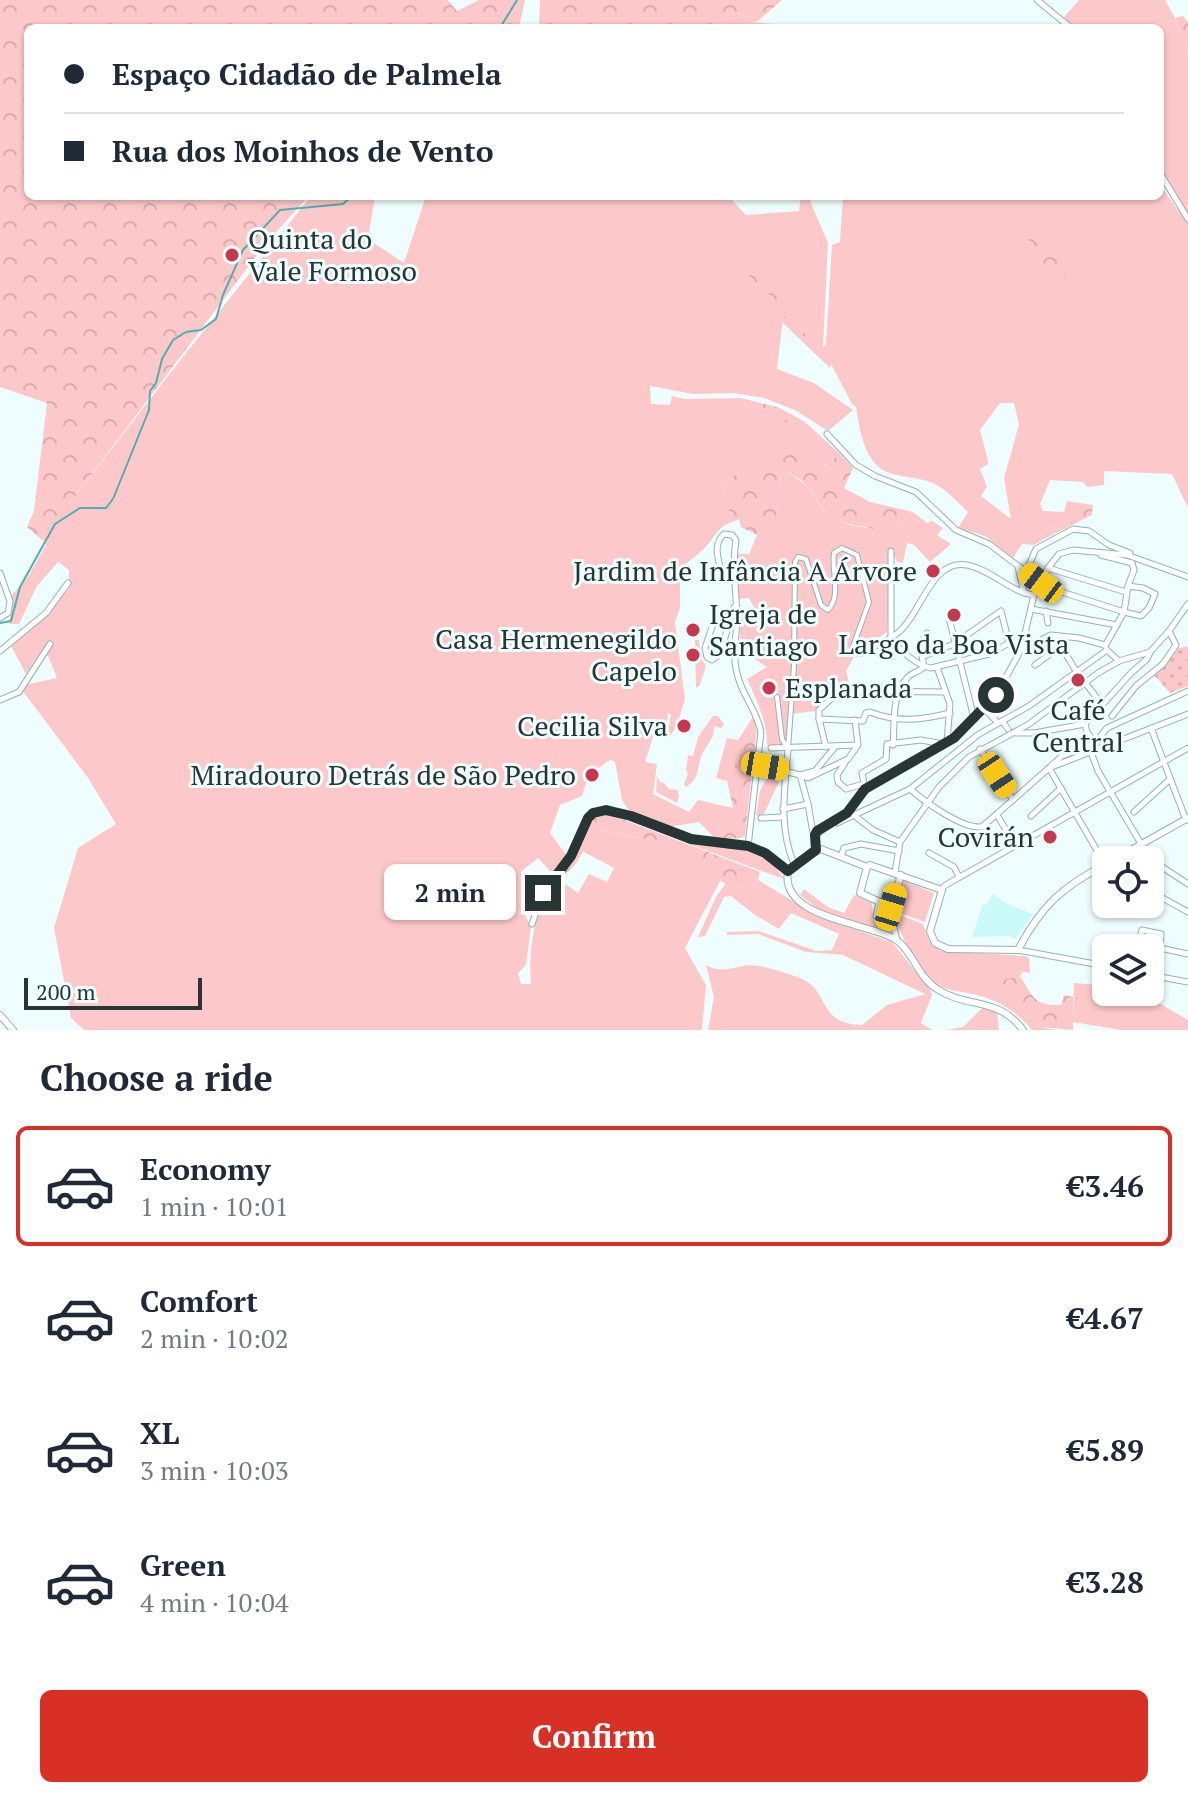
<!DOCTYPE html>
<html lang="en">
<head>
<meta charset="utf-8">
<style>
  body { margin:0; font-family:"PT Serif",serif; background:#f6f6f7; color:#1f2937; height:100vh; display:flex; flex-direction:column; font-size:30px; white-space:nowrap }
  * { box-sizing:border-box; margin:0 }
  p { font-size:26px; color:#747a83 }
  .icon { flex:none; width:44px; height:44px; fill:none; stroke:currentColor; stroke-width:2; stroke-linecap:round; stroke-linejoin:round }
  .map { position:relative; height:1030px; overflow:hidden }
  .side { display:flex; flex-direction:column; background:#fff; flex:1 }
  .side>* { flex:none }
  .hud { position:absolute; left:24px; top:24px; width:1140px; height:176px; border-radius:12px; box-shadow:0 2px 6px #0004; display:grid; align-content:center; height:176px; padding:0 40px; background:#fff }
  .controls { position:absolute; left:1092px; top:846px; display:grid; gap:16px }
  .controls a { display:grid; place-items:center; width:72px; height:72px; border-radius:12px; background:#fff; box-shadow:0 2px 6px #0004; font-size:40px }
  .scale { position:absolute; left:24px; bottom:20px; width:178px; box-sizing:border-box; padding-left:8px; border:4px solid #273535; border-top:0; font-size:22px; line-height:28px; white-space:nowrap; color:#273535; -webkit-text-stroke:6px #eefdfd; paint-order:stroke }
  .end { position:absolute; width:36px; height:36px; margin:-18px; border:10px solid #273535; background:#fff; box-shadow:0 0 0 4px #fff }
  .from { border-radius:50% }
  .bubble { position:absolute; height:56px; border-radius:12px; background:#fff; box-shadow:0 2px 6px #0004; font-size:26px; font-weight:600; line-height:56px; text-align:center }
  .car { position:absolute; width:24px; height:48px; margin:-24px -12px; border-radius:10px; box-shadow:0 0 6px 2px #0007; background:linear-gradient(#f5c518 24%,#345 0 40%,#f5c518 0 76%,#345 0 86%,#f5c518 0) }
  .hud b { display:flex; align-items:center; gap:28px; height:76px; font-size:30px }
  .hud b+b { border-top:2px solid #e0e1e3 }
  .hud i { width:20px; height:20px; background:#1f2937 }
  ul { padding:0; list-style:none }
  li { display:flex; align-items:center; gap:24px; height:120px; margin:0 16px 12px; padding:0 24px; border:4px solid transparent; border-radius:12px }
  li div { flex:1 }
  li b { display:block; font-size:30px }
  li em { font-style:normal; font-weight:600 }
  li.selected { border-color:#d93025 }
  li>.icon { width:72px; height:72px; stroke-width:1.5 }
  h2 { padding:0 40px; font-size:36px; line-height:96px }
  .action { display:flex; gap:16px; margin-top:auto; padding:16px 40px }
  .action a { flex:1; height:92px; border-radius:12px; background:#d93025; color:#fff; font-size:32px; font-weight:600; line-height:92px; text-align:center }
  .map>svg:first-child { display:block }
  .built { fill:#c9f9f8 }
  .green { fill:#fdc8ca; fill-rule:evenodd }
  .forest { fill:url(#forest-crowns) }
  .garden { fill:url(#garden-dots) }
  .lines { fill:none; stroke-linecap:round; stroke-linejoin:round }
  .stream { stroke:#4fafaf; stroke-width:2 }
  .pedestrian-casing { stroke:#8fb4b3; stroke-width:6 }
  .minor-casing { stroke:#8fb4b3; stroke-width:7 }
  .tertiary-casing { stroke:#8fb4b3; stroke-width:8 }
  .pedestrian { stroke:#fff; stroke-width:4 }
  .minor { stroke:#fff; stroke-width:5 }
  .tertiary { stroke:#fff; stroke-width:6 }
  .route { stroke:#273535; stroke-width:10 }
  .poi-dot { fill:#c7374e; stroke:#eefdfd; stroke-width:3 }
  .labels { text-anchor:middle; stroke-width:6; stroke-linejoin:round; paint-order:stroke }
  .poi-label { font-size:28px; fill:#273535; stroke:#eefdfd; text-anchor:end }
</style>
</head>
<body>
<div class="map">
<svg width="1188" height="1030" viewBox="0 0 1188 1030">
  <defs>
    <pattern id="forest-crowns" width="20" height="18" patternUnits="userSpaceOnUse" patternTransform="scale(2)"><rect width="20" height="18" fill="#fdc8ca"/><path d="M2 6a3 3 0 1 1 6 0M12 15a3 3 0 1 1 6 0" fill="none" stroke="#d9acae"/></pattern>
    <pattern id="garden-dots" width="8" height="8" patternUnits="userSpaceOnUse" patternTransform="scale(2)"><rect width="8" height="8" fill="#fdc8ca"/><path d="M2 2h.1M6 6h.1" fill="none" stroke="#d9acae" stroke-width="1.8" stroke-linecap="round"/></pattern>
  </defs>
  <rect width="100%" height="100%" fill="#eefdfd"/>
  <!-- built -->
  <path class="built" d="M993,894L1007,904L1033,914L1015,939L1010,936L972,937L983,904L986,905Z"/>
  <!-- green -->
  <g class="green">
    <path d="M1079,0H1165L1175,18L1188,57V508L1172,474L1104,471V485L1087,487L1083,482L1050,480L1040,504L1043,511L1064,512L1056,525L1044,530V539L1034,545L1022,544L1013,558L985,536L958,528L968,512C959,504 950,493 940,487C923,476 905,479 887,472C864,463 859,427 856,407L852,404L831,364L783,318L777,369L814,383L853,410L828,431L795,410L764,398L734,393L693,394L650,386L651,404L670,405L672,396L684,399L741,398L753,413L786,423L791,414L805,422L839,453L829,464L782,468L808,487L824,511L834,518L850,525L879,530L887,535L913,512L927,523L932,521L943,528L937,535L951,544L930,562L914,545L907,543L903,563L897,562L893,553L887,632L855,655L846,671L850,687L834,693L815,711L791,714L787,747L767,745C767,721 757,701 747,679L767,667L741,650L739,614L757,613L749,598L739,599L737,554H749L757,535L776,520L781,473L745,469L721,483L732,522C719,526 716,534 709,543C703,551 688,562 680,569V608L675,622L685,699L678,722L675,721L677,725L669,738L667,737L671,714L668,713L666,730L653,737L645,762L657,764L653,794L689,812L698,800L733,808L718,824L723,839L714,837L699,822L669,827L630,812L622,800L615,762L610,760L589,775L582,796L560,805L550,833L567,856L549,879L546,876L549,870L538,858L523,870L525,887L521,907L531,927L526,965L518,973L521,984H531C528,948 535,907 557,878L578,893L589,874L607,882L614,868L582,851L596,829L661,842L721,879L685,948L706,985L702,1030H84L71,1018L54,928L78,848L116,824L88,778L19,686L57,678L48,656L41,652L26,674L11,646L69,589V570L58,562L37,586L19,624H9L12,595L29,575L46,545L42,539L175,367L311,196H375L368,239L404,263L426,196H728L746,215L799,211L801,196H808L828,243L823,347L826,344L832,245L840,242L843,196H1160V184L1181,215L1160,174V28H1073L1064,17ZM1000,403H1014L1019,425L1004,478L1011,519L981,496L987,487L980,469L988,464V461L980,430Z"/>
    <path d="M733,12L744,15L751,22L776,24V28H703L715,24Z"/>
    <path d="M695,640H699L701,658L706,666L700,685L696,688Z"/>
    <path d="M713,716H718L724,724L722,728L714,726C715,740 705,745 701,757C697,770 699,779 686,787L684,784L688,774L686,770L688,755L693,756L698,737Z"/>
    <path d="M753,717L757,728L753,730L727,781L716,778L727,738L738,740Z"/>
    <path d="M772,768L784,771L764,814L756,816L760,791Z"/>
    <path d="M657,776L660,782L664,783L669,789L678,790L679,796L677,803L656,792Z"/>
    <path d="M690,842C725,849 764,845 784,879L689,844Z"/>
    <path d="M758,880L821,918L892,942L931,991L932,995L921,1023L932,1030H708L714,997L706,965C720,974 734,967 748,965C759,964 791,974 802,979C830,991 817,1024 862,1025L887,1005L925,994L843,955L806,952L758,934L727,935V932L759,931L816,951L832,950L839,934L791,913L779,929L755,915L731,896L724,897L705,936L698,937L716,897L726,883L732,888L757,884Z"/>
    <path d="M903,880L934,893L925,922L894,911Z"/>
    <path d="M804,889L828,907L844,913L854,895L872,903L873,921L890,926L894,932L826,915L800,895Z"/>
    <path d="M886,910L923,924L929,940L940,951L1026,956L1029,958L1030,973L1023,972L1020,976L996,982L1040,1027L1056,1030H1032C1013,1008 996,999 968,993C956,991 944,990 933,982C917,969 904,941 897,923L881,916L880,912Z"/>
    <path d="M1101,978L1106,979V992H1150V986L1159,988V1003L1188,1020V1030H1121L1073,1022L1074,983L1098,985Z"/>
    <path d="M983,1007L997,1013L999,1030H947L963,1027Z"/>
  </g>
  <!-- forest -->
  <g class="forest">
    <path d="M0,0H448L457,11L479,0H525L519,28H28V196H309L267,242L42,540L27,527L34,511L47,403L0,387Z"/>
    <path d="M540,0H782L758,21L751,22L744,15L733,12L715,24L703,28H539Z"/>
    <path d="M1183,16L1188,22V57L1175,18Z"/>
    <path d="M1027,216L1055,248L1067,276L1057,285L1017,221Z"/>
    <path d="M748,268L780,297L778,303L746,273Z"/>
    <path d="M788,314L831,364L830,368L783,323V318Z"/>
    <path d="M741,398L777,407L791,414L786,423L753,413Z"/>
    <path d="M787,447L824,465L829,464L839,453L853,468L844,488L870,502L913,512L887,535C874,525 850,528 832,517C820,509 817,498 808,487C801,479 791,474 782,469L784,450Z"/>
    <path d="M745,469L781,472L776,520L757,535L741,527L739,519L732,522L721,483Z"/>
    <path d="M1067,501L1093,505L1092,515L1044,539V530L1056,525L1058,516L1064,512Z"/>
    <path d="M757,728L745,836L742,838L723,839L718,824L733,808L727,781L753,730Z"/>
    <path d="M602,815L614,816L760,872L757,884L732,888L661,842L597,829L575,865L559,880L557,878L571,861L591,818Z"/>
    <path d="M1020,976C1033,997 1034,1006 1061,1005L1064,995L1073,997V1030L1040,1027L995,982Z"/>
  </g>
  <!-- garden -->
  <path class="garden" d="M1188,646V686L1170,693L1153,674L1176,649Z"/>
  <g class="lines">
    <!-- stream -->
    <g class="stream">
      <path d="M500,28L517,0"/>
      <path d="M0,623L11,621L20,587L55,524L80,508H106L113,499L149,410L150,391L156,383L162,359L173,340L186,332L201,330L216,319L223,295L243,250L280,210L343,204L352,196"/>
    </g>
    <!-- pedestrian casing -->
    <g class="pedestrian-casing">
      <g id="pedestrian">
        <path d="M777,697L782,739L787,747"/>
        <path d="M788,749L794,666L795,562L798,557L806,559L821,605L828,610C842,595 831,571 834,553L842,548L857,555L869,602L852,649L857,654L862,653"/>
      </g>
    </g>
    <!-- minor casing -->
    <g class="minor-casing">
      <g id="minor">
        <path d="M1037,0L1071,28"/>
        <path d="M1160,173L1188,219"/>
        <path d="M827,434L856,465L875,476L916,492L956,530L989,544L1041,583"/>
        <path d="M1101,555L1132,563L1134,570L1128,586"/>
        <path d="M720,567C717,555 714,543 724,534L732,535L736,540C732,565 736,590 737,616C737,634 732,655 737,673C741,694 757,710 761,732L748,846"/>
        <path d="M1018,567L1024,593"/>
        <path d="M1048,568L1126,592"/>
        <path d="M1026,572L1036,549L1073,529L1089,531L1109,545L1130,553"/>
        <path d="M0,573L10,601L8,613L0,618"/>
        <path d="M1040,585L1124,612L1105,646"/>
        <path d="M1128,586L1143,588L1155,594L1149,608L1141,616L1124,612Z"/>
        <path d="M1031,609L1117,625"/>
        <path d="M1046,611L1048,623"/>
        <path d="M949,618L974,718"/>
        <path d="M714,621L705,648L707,657L712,660L720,654L734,607"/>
        <path d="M1055,636L1076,671L1097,698V706L1088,718"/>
        <path d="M891,638V551"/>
        <path d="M891,639C900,650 917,666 931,668L989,654L1009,643L1021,650L1051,635L1079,638L1105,645"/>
        <path d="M1107,650L1119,661"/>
        <path d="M0,651L46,613L68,583"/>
        <path d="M862,653C875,645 889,641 900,631C921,613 932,558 967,565C992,570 1010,592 1034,595"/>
        <path d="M924,656L954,644L1001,611L1009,643"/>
        <path d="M1035,665L1060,647"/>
        <path d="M937,667L950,704L947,742"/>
        <path d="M0,700L19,692L50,644"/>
        <path d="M984,708L998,723"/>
        <path d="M1112,716L1136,686L1163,664L1176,645L1169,631"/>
        <path d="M819,719L863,721L866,713L870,712C898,723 922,720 950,713"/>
        <path d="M1002,721L1008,729"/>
        <path d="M1085,724L1087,732L1095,743"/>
        <path d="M1151,728L1186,820"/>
        <path d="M1016,733H1034L1085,724L1131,673L1147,659L1150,652L1169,631L1188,604"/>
        <path d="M893,745C895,723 891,694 908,677C913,672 919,672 924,667L920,644L927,633"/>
        <path d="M826,747L819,719V710L832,698L845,691L944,692"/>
        <path d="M771,748L857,745"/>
        <path d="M788,749C785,788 778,826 794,864"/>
        <path d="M980,749L1013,800"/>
        <path d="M1091,752L1098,771L1150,859L1188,884"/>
        <path d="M845,763L837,775L838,782L846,789L864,784"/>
        <path d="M765,766L800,775L808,804L816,850"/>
        <path d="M1050,767L1062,756L1095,743L1107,728L1188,691"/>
        <path d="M1049,768L1106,866"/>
        <path d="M800,775L815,771L835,747"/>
        <path d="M801,775L808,778L848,759L858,745L855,720"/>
        <path d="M865,789L862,773L886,759L887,744L921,740L943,744"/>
        <path d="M910,789C925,802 962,829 982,827L1049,768L1188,714"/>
        <path d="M783,809L808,804"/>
        <path d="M1134,812L1169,780"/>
        <path d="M997,815L1016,846"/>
        <path d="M855,816L873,830L900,842"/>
        <path d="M1031,816L1061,788"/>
        <path d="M761,818L783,817"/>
        <path d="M837,823L910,789L979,734L1029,706L1107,650"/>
        <path d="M815,835L847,813L865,789L954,738L984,708L996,695L1021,650L1034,595L1048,568L1059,554L1073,550L1127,555L1188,577"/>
        <path d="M929,853L954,867L959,877"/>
        <path d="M841,856L844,848L861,844L899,851"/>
        <path d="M895,872L900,842L939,787L969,757L1029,724L1098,673L1119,661L1150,652"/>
        <path d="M942,890L944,886L1188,748"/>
        <path d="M1150,891L1188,912"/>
        <path d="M879,902L876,916L893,923L897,940"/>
        <path d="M532,924L543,893L571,856L585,823L593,813L602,811L631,816L691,839L748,846L765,853L788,871"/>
        <path d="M1137,948L1142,930L1161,934L1160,948L1188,954"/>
        <path d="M1018,950L1106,966"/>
        <path d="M1150,975L1188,982"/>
      </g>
    </g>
    <!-- tertiary casing -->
    <g class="tertiary-casing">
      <g id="tertiary">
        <path d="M1113,860L1188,818"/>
        <path d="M867,867L860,893L891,907L901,875"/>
        <path d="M0,1015L13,1030"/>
        <path d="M1023,1030C998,996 967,1009 937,989C919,978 914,955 899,942C875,922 779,921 788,871L810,854L821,849L867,867L870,865L942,890L930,931L935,943L948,949L1018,950C1041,906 1062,887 1106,864"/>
      </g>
    </g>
    <!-- pedestrian -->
    <use href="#pedestrian" class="pedestrian"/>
    <!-- minor -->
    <use href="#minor" class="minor"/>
    <!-- tertiary -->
    <use href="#tertiary" class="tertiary"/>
  </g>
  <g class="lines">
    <!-- route -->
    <path class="route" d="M543,893L571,856L588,818L593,813L606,810L631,816L691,839L748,846L765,853L788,871L816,850L815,835L817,831L847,813L865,789L954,738L996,695"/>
  </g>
  <!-- markers -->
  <g class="poi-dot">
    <circle cx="232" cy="255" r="8"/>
    <circle cx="933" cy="571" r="8"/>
    <circle cx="954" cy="615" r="8"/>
    <circle cx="693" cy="630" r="8"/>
    <circle cx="693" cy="655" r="8"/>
    <circle cx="1078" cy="680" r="8"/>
    <circle cx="769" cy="688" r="8"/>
    <circle cx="684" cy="726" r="8"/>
    <circle cx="592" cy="775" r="8"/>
    <circle cx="1050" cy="837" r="8"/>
  </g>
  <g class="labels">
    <!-- poi labels -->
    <g class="poi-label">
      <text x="248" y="249" text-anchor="start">Quinta do<tspan x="248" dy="32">Vale Formoso</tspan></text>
      <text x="917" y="581">Jardim de Infância A Árvore</text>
      <text x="709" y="624" text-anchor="start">Igreja de<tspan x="709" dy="32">Santiago</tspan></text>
      <text x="677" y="649">Casa Hermenegildo<tspan x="677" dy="32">Capelo</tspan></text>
      <text x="954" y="654" text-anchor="middle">Largo da Boa Vista</text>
      <text x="785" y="698" text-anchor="start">Esplanada</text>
      <text x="1078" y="720" text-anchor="middle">Café<tspan x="1078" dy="32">Central</tspan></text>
      <text x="668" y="736">Cecilia Silva</text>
      <text x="576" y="785">Miradouro Detrás de São Pedro</text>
      <text x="1034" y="847">Covirán</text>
    </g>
  </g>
</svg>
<div class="controls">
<a><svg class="icon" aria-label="locate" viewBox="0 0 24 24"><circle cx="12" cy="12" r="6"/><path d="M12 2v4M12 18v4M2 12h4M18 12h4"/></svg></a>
<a><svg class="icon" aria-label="layers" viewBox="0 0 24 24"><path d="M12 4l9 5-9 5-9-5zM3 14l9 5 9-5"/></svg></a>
</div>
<div class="scale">200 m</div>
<i class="end from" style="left:996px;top:695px"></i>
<i class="end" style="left:543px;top:893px"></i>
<div class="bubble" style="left:384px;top:864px;width:132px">2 min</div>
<i class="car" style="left:1041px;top:583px;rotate:307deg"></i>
<i class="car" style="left:765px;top:766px;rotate:100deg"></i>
<i class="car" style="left:997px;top:775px;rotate:147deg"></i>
<i class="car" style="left:891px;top:907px;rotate:17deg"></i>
<div class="hud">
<b><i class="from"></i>Espaço Cidadão de Palmela</b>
<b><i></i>Rua dos Moinhos de Vento</b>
</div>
</div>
<section class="side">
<h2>Choose a ride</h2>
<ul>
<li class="selected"><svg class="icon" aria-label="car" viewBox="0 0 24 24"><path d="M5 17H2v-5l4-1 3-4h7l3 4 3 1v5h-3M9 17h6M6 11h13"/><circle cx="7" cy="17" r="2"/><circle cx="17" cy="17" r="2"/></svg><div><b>Economy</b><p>1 min · 10:01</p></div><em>€3.46</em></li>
<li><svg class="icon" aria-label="car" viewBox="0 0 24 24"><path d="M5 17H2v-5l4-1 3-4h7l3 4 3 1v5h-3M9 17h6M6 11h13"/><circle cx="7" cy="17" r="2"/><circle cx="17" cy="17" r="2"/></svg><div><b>Comfort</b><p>2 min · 10:02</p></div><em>€4.67</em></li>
<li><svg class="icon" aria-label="car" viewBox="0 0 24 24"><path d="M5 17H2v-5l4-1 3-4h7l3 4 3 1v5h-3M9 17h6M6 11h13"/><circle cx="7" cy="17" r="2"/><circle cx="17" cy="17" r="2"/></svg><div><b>XL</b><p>3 min · 10:03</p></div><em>€5.89</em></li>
<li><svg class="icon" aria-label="car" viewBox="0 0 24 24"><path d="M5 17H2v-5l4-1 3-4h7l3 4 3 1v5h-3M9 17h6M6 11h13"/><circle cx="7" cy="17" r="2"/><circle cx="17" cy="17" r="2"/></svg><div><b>Green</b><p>4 min · 10:04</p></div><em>€3.28</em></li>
</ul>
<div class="action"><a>Confirm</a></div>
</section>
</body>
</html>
